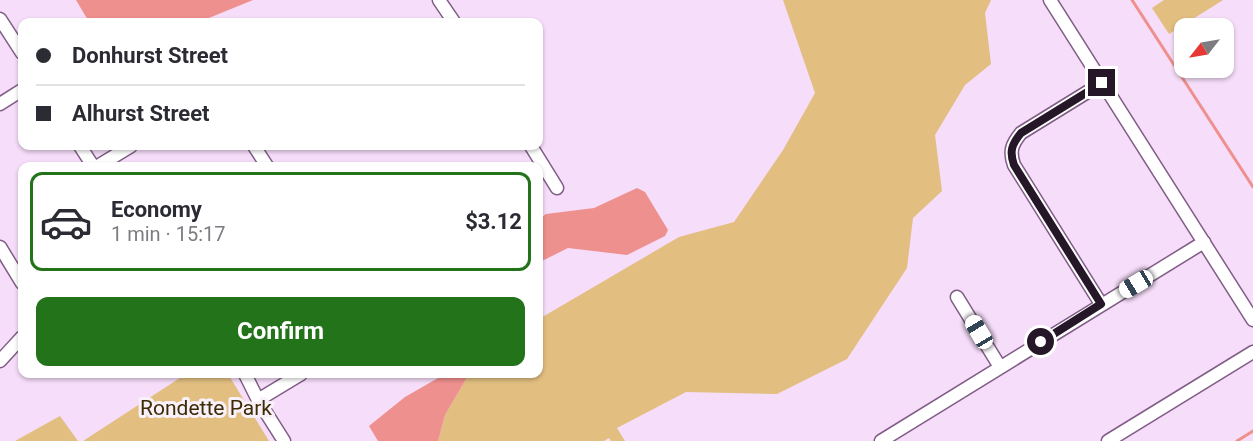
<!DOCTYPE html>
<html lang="en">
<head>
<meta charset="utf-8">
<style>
  body { margin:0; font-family:Roboto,sans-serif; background:#f7f7f7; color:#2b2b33; height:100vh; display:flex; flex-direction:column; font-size:22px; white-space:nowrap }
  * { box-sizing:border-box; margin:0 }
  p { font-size:20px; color:#7c7c81 }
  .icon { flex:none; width:33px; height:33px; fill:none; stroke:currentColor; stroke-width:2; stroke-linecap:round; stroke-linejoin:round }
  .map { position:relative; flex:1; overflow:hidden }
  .details { position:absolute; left:18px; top:162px; width:525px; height:216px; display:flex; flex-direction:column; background:#fff; border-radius:12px; box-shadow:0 2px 4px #0004 }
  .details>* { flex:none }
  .banner { position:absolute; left:18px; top:18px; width:525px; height:132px; border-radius:12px; box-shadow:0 2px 4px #0004; display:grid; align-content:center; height:132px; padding:0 18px; background:#fff }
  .needle { width:39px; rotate:239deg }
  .tools { position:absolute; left:1174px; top:18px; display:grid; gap:12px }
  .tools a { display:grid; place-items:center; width:60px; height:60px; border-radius:12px; background:#fff; box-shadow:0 2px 4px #0004; font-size:30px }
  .end { position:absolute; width:27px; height:27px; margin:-14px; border:8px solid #261728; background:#fff; box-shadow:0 0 0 3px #fff }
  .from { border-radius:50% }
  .car { position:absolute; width:18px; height:36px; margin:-18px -9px; border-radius:8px; box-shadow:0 0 4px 2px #0007; background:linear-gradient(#fff 24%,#345 0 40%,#fff 0 76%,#345 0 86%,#fff 0) }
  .banner b { display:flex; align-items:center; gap:21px; height:57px; font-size:22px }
  .banner b+b { border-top:2px solid #e1e1e2 }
  .banner i { width:15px; height:15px; background:#2b2b33 }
  ul { padding:10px 0 0; list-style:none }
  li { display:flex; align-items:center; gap:18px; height:99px; margin:0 12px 9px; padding:0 6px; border:3px solid #e1e1e2; border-radius:12px }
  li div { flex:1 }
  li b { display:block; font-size:22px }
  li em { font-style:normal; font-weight:700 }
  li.active { border-color:#23731a }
  li>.icon { width:54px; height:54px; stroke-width:1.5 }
  .action { display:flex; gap:12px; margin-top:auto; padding:12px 18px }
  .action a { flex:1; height:69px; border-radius:12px; background:#23731a; color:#fff; font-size:24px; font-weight:700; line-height:69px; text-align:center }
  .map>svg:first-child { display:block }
  .green { fill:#e2bf80 }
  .water { fill:#ee908e }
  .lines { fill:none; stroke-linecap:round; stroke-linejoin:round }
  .stream { stroke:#ee908e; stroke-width:3 }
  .minor-casing { stroke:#805d86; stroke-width:15 }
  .minor { stroke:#fff; stroke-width:12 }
  .route { stroke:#261728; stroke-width:8 }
  .labels { text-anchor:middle; stroke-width:6; stroke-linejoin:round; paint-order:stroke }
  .park-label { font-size:21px; fill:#3d2b05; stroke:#f9f1fa }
</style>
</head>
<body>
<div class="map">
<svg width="1253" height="441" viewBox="0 0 1253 441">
  <rect width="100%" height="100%" fill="#f6ddf9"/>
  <!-- green -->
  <g class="green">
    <path d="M783,0H991L985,13L991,64L965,85L935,135L942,191L913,218L907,268L847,359L777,394L686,392L617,428L625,441H611L609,438L604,441H438L445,415L469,374H538L539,319L679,237L734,222L783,150L815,93Z"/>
    <path d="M1164,0H1223L1169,34L1152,8Z"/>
    <path d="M186,374H228L269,441H83Z"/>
    <path d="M60,416L78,441H15Z"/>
  </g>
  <!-- water -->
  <g class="water">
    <path d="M76,0H253L199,22H89Z"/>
    <path d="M637,188L645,192L668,230L665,236L627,255L568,248L542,261L539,260V219L546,214L594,208Z"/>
    <path d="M445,374H469L445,415L438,441H378L369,426L405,397Z"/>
  </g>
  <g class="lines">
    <!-- stream -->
    <g class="stream">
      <path d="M1132,0L1253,187"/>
      <path d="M1237,441L1253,431"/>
    </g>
    <!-- minor casing -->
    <g class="minor-casing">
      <g id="minor">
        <path d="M439,0L454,22"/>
        <path d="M1050,0L1253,320"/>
        <path d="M0,19L22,53"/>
        <path d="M0,104L22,90"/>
        <path d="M80,146L93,166"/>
        <path d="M254,146L267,166"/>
        <path d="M531,146L557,188"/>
        <path d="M98,166L131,146"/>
        <path d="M0,247L22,283"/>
        <path d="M957,297L1000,367"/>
        <path d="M1101,304L1014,165C1009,151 1012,144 1021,133L1102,83"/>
        <path d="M0,361L22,337"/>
        <path d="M245,374L258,400L284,441"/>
        <path d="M258,400L301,374"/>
        <path d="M881,441L1204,242"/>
        <path d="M1108,441L1253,352"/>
      </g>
    </g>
    <!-- minor -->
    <use href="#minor" class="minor"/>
  </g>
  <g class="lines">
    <!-- route -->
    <path class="route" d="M1041,342L1101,304L1014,165C1009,151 1012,144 1021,133L1102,83"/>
  </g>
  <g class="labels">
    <!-- park labels -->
    <g class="park-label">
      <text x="206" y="415">Rondette Park</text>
    </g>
  </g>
</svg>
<div class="tools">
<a><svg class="needle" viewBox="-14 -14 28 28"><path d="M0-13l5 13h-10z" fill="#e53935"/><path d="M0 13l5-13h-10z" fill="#7c7c81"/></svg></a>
</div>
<i class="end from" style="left:1041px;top:342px"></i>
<i class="end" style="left:1102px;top:83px"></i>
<i class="car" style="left:1136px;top:284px;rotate:239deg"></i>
<i class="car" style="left:979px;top:332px;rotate:329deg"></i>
<div class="banner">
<b><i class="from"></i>Donhurst Street</b>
<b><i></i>Alhurst Street</b>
</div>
<section class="details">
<ul>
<li class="active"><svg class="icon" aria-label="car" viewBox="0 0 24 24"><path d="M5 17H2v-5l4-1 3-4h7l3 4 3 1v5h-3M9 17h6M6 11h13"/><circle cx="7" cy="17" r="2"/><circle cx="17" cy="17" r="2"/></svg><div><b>Economy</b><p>1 min · 15:17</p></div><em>$3.12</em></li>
</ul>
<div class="action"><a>Confirm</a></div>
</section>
</div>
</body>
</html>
